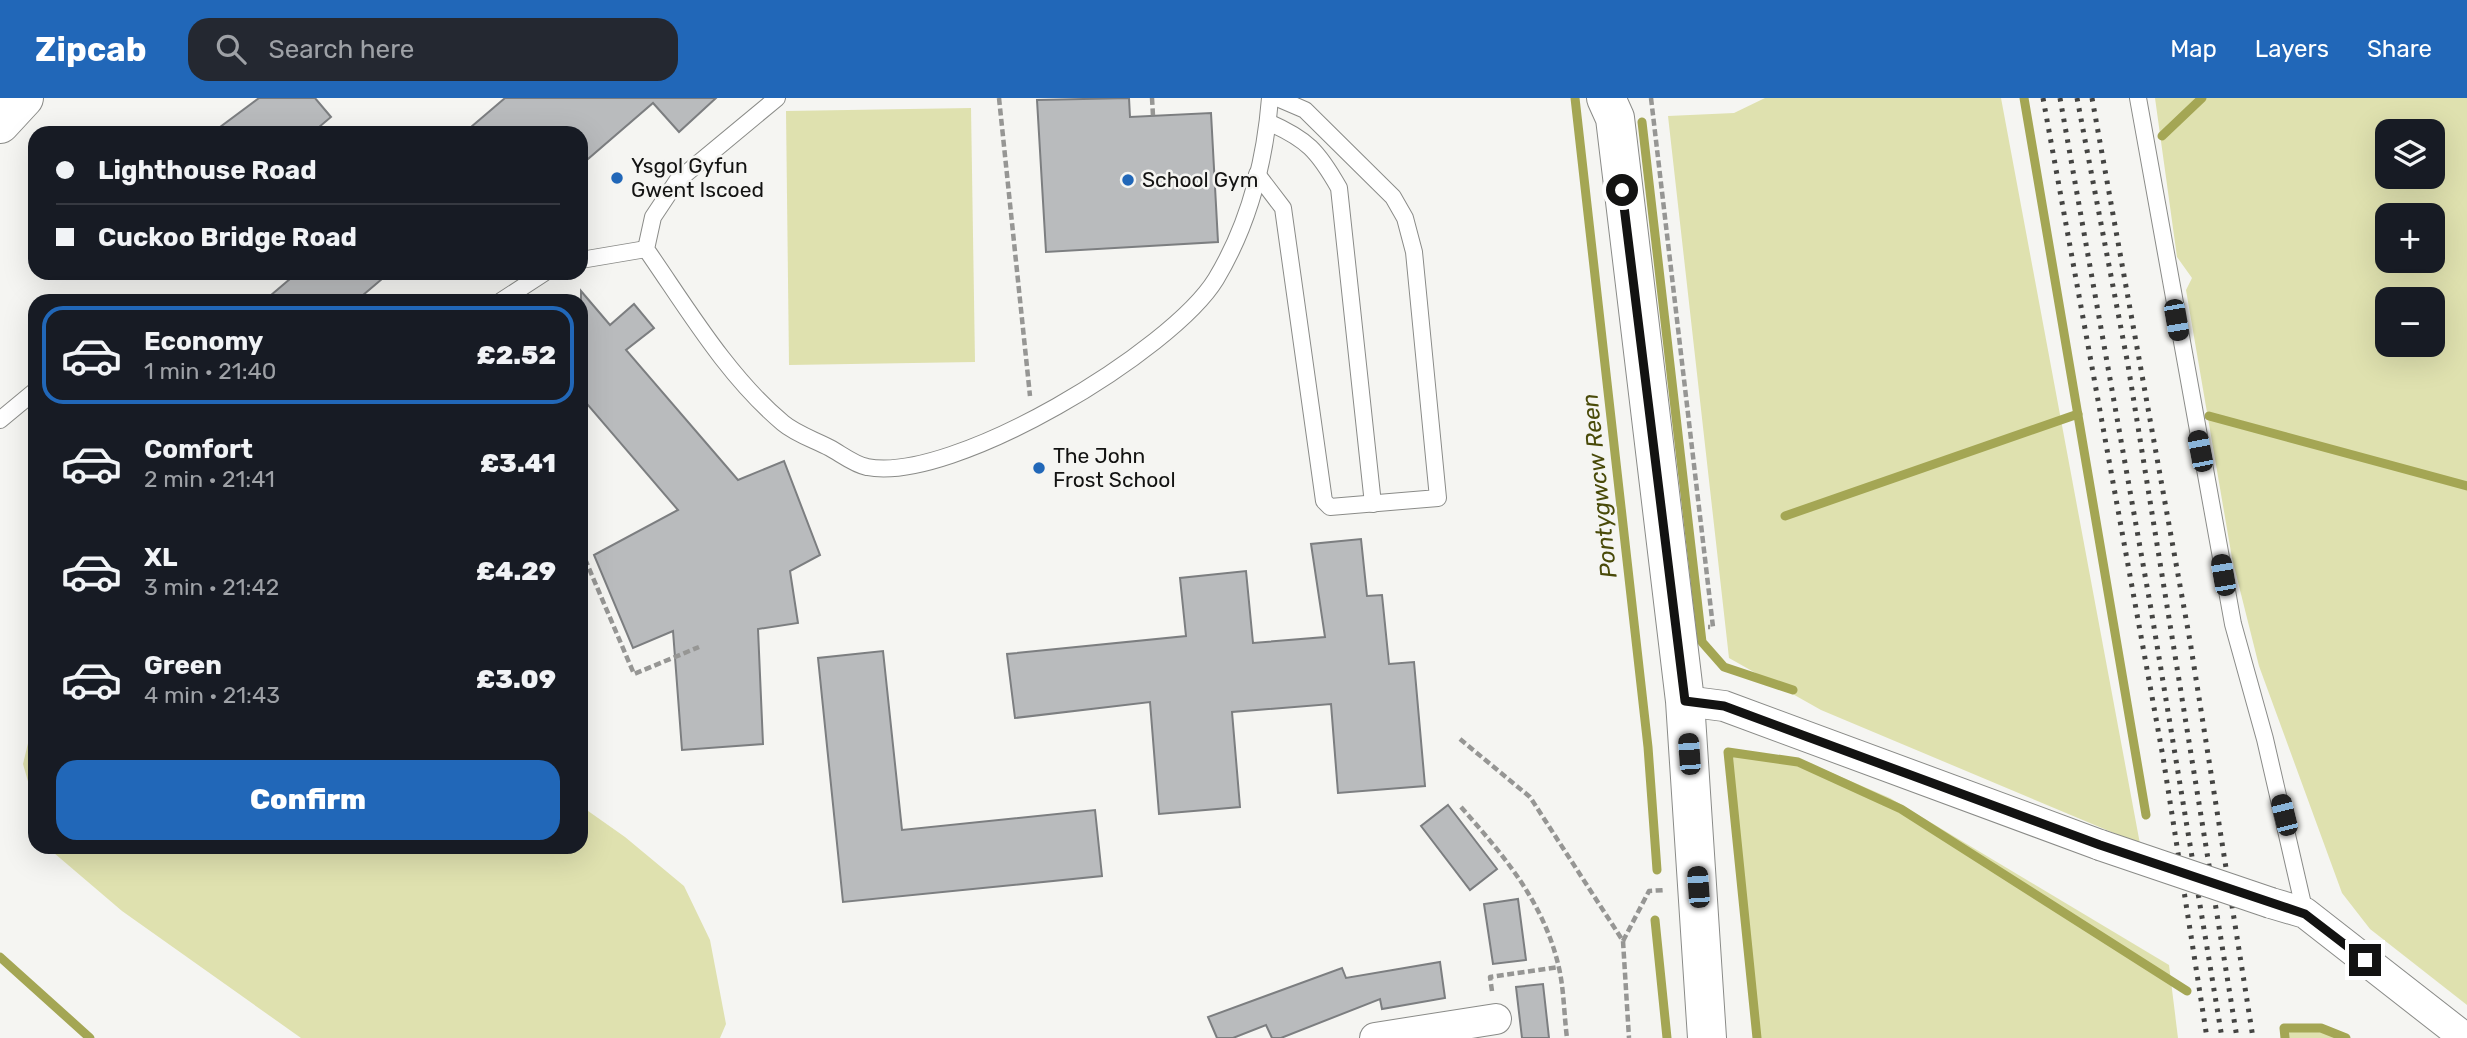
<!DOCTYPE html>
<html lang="en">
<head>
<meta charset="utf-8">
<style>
  body { margin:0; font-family:Rubik,sans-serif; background:#242831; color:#f1f3f6; height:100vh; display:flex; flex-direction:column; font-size:26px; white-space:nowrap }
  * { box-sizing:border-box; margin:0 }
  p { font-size:23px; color:#9ea1a6 }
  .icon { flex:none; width:38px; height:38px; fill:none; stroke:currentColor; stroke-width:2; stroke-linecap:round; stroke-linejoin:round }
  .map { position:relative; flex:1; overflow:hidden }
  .drawer { position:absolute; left:28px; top:196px; width:560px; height:560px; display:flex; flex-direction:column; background:#171b24; border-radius:21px; box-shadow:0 7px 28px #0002 }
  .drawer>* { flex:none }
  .hud { position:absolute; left:28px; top:28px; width:560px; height:154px; border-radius:21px; box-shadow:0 7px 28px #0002; display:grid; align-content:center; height:154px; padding:0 28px; background:#171b24 }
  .buttons { position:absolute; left:2375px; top:21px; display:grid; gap:14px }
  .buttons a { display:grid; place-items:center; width:70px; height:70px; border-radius:14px; background:#171b24; box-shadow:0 7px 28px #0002; font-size:35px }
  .end { position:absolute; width:32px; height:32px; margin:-16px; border:9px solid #131312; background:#fff; box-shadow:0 0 0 4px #fff }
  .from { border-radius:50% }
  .car { position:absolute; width:21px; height:42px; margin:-21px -10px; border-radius:9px; box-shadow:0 0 5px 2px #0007; background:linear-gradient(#222 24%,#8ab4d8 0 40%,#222 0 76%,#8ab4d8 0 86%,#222 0) }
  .hud b { display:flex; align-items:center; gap:24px; height:66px; font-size:26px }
  .hud b+b { border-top:2px solid #363941 }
  .hud i { width:18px; height:18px; background:#f1f3f6 }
  ul { padding:12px 0 0; list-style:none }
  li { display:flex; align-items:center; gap:21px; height:98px; margin:0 14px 10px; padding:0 14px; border:4px solid transparent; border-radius:21px }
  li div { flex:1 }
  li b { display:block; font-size:26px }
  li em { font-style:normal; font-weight:800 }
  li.selected { border-color:#2167b8 }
  li>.icon { width:63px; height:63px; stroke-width:1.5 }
  .button { display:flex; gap:14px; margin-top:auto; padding:14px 28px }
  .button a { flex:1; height:80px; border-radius:21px; background:#2167b8; color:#fff; font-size:28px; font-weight:800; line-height:80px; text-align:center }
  header { display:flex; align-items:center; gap:42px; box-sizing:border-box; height:98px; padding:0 35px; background:#2167b8; color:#fff }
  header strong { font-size:33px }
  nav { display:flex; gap:38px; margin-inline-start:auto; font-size:24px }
  .search { width:490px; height:63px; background:#242831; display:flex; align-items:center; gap:18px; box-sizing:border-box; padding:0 24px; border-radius:21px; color:#9ea1a6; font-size:26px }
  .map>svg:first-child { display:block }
  .green { fill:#dfe1af; fill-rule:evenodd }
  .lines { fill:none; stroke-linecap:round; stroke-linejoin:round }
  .stream { stroke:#a4a654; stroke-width:9 }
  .building { fill:#b9bbbd; stroke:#7c7e80; stroke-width:2 }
  .service-casing { stroke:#8a8b88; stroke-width:18 }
  .minor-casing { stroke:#8a8b88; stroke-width:32 }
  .tertiary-casing { stroke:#8a8b88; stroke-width:40 }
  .secondary-casing { stroke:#8a8b88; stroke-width:40 }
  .path { stroke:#969694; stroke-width:4.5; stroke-dasharray:7 3.5; stroke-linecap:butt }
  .service { stroke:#fff; stroke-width:16 }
  .minor { stroke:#fff; stroke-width:30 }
  .tertiary { stroke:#fff; stroke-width:38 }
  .secondary { stroke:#fff; stroke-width:38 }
  .rail { stroke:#444442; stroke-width:5; stroke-dasharray:3.5 7; stroke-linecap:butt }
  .minor-bridge-casing { stroke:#8a8b88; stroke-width:32; stroke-linecap:butt }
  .minor-bridge { stroke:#fff; stroke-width:30 }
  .route { stroke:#131312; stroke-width:9 }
  .poi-dot { fill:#2167b8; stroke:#f5f5f2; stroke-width:2.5 }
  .labels { text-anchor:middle; stroke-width:5; stroke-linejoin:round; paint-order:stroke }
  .poi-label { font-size:21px; fill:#131312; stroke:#f5f5f2; text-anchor:start }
  .water-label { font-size:23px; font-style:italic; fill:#494a09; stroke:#f5f5f2 }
</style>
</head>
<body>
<header>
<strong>Zipcab</strong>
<div class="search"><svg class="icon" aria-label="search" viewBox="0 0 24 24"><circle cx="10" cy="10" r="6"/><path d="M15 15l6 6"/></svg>Search here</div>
<nav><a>Map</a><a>Layers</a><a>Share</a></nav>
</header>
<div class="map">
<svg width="2467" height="940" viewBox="0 0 2467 940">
  <rect width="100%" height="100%" fill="#f5f5f2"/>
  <!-- green -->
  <g class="green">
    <path d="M1765,0H2001L2140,746L1821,612L1729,560L1668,18L1734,15Z"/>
    <path d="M2155,0H2467V907L2370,831L2342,795L2259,568L2232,460L2186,192L2192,180L2177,159ZM2387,33H2432V79H2387ZM2387,117H2432V163H2387ZM2387,201H2432V247H2387Z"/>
    <path d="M971,10L975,264L789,267L786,13Z"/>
    <path d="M35,616V708L23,666Z"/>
    <path d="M1730,657L1811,666L1890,700L2169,867L2178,940H1758Z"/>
    <path d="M581,708L625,739L684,788L710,842L726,926L720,940H301L122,813L47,749H581Z"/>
    <path d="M2284,930H2321L2346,940H2285Z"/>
  </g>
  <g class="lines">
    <!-- stream -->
    <g class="stream">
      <path d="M1575,0L1648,649L1657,772"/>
      <path d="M2024,0L2146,717"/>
      <path d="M1642,24L1702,544L1724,569L1793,592"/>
      <path d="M2162,38L2202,0"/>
      <path d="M2209,318L2467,388"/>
      <path d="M1785,418L2078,316"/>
      <path d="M1655,822L1667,940"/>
      <path d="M0,859L90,940"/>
      <path d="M1757,940L1728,654L1798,664L1901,711L2187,893"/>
      <path d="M2285,940L2284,930H2321L2346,940"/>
    </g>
  </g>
  <!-- building -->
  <g class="building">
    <path d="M259,0H315L331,19L312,35H212Z"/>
    <path d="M505,0H716L679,34L653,5L581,67V35H464Z"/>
    <path d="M1129,0L1130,19L1211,15L1218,144L1046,154L1037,2Z"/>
    <path d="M297,175H389L356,203H264Z"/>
    <path d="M581,193L610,227L634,206L654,230L626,252L738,382L784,363L820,457L790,473L798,525L758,531L763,646L682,652L673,533L633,550L594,457L678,412L581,299Z"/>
    <path d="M1361,441L1367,498L1382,497L1389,566L1414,564L1425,688L1338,695L1331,606L1232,614L1240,709L1159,716L1150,604L1015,620L1007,556L1186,538L1180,480L1246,473L1253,545L1325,539L1311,446Z"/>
    <path d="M883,553L902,732L1095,712L1102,778L843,804L818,560Z"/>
    <path d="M1448,707L1497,771L1470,792L1421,728Z"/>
    <path d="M1518,801L1526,862L1493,866L1484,806Z"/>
    <path d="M1440,864L1445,900L1382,911L1380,901L1281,940H1272L1266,927L1233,940H1217L1208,919L1342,870L1346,880Z"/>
    <path d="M1543,886L1549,940H1522L1516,889Z"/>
  </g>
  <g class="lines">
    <!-- service casing -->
    <g class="service-casing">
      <g id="service">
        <path d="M777,0L677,83L653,119L646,151C687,210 727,278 783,325C796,336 815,342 830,350C841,356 855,367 867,369C952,386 1172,253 1216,181C1249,126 1265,63 1270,0"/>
        <path d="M2138,0L2233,526L2265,641L2305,815"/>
        <path d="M1268,24C1307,41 1318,53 1339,90L1373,406"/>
        <path d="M1257,76L1283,110L1324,403L1330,409L1438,400L1414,154L1405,120L1393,99L1305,12L1277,0"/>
        <path d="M581,162L646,151"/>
        <path d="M501,203L544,175"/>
        <path d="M0,322L35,293"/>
      </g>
    </g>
    <!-- minor casing -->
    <g class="minor-casing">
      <g id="minor">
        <path d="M1685,603L1724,608L2100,747"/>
        <path d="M2271,805L2305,815L2465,940"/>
        <path d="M1375,940L1496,921"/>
      </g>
    </g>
    <!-- tertiary casing -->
    <g class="tertiary-casing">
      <path id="tertiary" d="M0,26L24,0"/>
    </g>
    <!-- secondary casing -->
    <g class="secondary-casing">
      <path id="secondary" d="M1606,0L1615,20L1685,603L1707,940"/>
    </g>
    <!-- path -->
    <g class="path">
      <path d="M999,0L1030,298"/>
      <path d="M1152,0L1153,18"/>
      <path d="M1651,0L1713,529H1708"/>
      <path d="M585,461L634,576L699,549"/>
      <path d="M1460,641L1530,699L1623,843L1629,940"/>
      <path d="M1461,709C1504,758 1544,804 1559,870C1564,892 1564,917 1567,940"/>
      <path d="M1623,843L1649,793L1665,792"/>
      <path d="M1492,893L1490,879L1559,869"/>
    </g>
    <!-- service -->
    <use href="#service" class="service"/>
    <!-- minor -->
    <use href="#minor" class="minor"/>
    <!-- tertiary -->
    <use href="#tertiary" class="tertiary"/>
    <!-- secondary -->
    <use href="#secondary" class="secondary"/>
    <!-- rail -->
    <g class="rail">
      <path d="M2043,0L2163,659L2207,940"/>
      <path d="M2060,0L2151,511L2222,940"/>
      <path d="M2077,0L2128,267L2237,940"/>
      <path d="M2092,0L2190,543L2253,940"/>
    </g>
    <!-- minor-bridge casing -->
    <g class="minor-bridge-casing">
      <path id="minor-bridge" d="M2100,747L2271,805"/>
    </g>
    <!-- minor-bridge -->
    <use href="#minor-bridge" class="minor-bridge"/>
  </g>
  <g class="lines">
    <!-- route -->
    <path class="route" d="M1622,92L1685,603L1724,608L2100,747L2305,816L2365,862"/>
  </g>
  <!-- markers -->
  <g class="poi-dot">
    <circle cx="617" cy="80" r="7"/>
    <circle cx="1128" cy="82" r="7"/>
    <circle cx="1039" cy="370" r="7"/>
  </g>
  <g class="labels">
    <!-- poi labels -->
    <g class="poi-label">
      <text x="631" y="75">Ysgol Gyfun<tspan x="631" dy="24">Gwent Iscoed</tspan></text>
      <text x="1142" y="89">School Gym</text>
      <text x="1053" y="365">The John<tspan x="1053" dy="24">Frost School</tspan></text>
    </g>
    <!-- water labels -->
    <g class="water-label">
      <text transform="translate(1599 388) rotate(-96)" y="8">Pontygwcw Reen</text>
    </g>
  </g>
</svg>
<div class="buttons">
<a><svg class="icon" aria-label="layers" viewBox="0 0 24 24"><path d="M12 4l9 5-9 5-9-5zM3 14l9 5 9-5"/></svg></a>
<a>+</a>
<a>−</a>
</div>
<i class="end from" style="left:1622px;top:92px"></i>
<i class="end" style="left:2365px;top:862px"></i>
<i class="car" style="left:2176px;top:222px;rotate:170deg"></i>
<i class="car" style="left:2200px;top:353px;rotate:349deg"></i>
<i class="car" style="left:2223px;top:477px;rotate:350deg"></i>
<i class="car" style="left:1689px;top:656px;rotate:356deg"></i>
<i class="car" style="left:2284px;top:717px;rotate:346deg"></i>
<i class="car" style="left:1698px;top:789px;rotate:356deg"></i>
<div class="hud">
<b><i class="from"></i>Lighthouse Road</b>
<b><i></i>Cuckoo Bridge Road</b>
</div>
<section class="drawer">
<ul>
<li class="selected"><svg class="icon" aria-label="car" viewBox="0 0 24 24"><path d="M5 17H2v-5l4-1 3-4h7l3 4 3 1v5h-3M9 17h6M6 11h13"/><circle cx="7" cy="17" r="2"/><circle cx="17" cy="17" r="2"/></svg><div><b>Economy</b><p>1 min · 21:40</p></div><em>£2.52</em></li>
<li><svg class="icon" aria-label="car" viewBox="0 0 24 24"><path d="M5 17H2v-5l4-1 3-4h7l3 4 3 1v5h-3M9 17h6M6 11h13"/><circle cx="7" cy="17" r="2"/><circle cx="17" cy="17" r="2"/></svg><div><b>Comfort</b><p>2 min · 21:41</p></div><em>£3.41</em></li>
<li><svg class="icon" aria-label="car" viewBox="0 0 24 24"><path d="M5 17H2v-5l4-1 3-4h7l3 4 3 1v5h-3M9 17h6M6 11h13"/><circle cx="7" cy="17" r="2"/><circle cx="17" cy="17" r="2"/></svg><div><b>XL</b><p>3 min · 21:42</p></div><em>£4.29</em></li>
<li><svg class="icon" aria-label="car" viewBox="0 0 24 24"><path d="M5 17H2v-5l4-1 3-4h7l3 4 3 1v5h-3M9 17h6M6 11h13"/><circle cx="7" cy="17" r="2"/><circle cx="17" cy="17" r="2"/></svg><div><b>Green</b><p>4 min · 21:43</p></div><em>£3.09</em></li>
</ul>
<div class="button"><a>Confirm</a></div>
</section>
</div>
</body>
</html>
